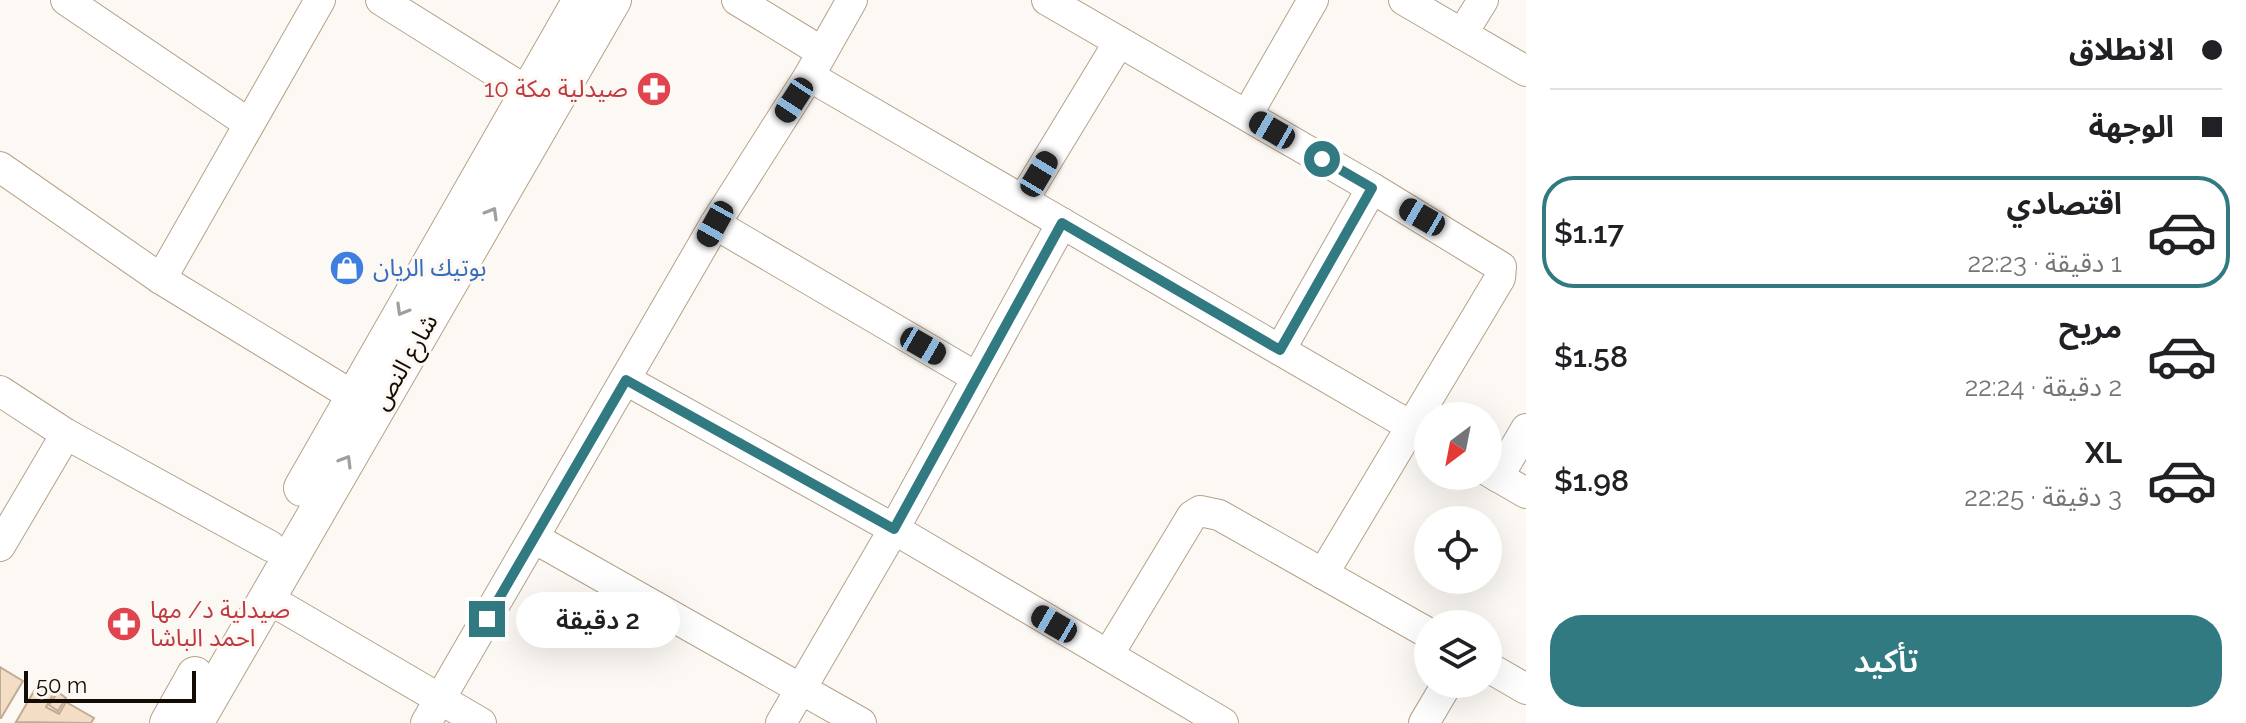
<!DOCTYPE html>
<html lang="ar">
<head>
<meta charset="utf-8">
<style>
  body { margin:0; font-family:Raleway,"Noto Sans Arabic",sans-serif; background:#f2f2f2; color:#202124; direction:rtl; height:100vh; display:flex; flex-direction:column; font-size:30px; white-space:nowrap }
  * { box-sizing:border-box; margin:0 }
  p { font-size:26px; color:#757577 }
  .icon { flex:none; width:44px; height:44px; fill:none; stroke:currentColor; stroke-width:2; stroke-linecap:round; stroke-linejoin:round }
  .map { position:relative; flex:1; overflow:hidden; direction:ltr }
  .details { display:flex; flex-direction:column; background:#fff; width:720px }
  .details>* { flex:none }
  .hud { display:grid; align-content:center; height:176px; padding:0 24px; background:#fff }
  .needle { width:52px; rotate:212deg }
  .buttons { position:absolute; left:1414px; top:402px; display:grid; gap:16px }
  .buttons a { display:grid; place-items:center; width:88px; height:88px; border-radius:50%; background:#fff; box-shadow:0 8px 32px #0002; font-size:40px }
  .scale { position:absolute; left:24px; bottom:20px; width:172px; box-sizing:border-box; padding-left:8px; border:4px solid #130c05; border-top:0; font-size:22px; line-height:28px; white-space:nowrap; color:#130c05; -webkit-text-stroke:6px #fcf8f3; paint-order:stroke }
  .end { position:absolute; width:36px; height:36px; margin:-18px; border:10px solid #327a82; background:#fff; box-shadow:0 0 0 4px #fff }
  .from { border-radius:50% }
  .bubble { position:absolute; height:56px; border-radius:28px; background:#fff; box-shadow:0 8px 32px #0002; font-size:26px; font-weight:600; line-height:56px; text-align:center; direction:rtl }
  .car { position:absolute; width:24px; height:48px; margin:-24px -12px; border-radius:10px; box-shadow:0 0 6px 2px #0007; background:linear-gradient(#222 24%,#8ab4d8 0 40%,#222 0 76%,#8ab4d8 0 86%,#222 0) }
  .hud b { display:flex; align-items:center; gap:28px; height:76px; font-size:30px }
  .hud b+b { border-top:2px solid #e0e0e0 }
  .hud i { width:20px; height:20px; background:#202124 }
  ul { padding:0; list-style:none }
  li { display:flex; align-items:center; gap:24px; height:112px; margin:0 16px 12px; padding:0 8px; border:4px solid transparent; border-radius:32px }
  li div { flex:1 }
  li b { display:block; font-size:30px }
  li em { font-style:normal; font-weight:600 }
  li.selected { border-color:#327a82 }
  li>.icon { width:72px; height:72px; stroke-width:1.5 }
  .action { display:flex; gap:16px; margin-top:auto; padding:16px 24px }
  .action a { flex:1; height:92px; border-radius:32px; background:#327a82; color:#fff; font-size:32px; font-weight:600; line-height:92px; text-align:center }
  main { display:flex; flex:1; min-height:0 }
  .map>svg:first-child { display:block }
  .building { fill:#f3dec5; stroke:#c0ab94; stroke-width:2 }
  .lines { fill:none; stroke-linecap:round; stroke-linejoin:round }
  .minor-casing { stroke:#b6a18a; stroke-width:32 }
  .major-casing { stroke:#b6a18a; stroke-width:38 }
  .minor { stroke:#fff; stroke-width:30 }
  .major { stroke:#fff; stroke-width:36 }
  .oneway { stroke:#a19e9b }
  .route { stroke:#327a82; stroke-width:10 }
  .labels { text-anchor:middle; stroke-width:6; stroke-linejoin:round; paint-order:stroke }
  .health-label { font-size:24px; fill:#be3a42; stroke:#fcf8f3; text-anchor:end }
  .shop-label { font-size:24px; fill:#366cbe; stroke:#fcf8f3; text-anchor:start }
  .street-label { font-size:24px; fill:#130c05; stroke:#fcf8f3 }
</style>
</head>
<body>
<main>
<section class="details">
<div class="hud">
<b><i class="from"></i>الانطلاق</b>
<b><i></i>الوجهة</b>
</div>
<ul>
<li class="selected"><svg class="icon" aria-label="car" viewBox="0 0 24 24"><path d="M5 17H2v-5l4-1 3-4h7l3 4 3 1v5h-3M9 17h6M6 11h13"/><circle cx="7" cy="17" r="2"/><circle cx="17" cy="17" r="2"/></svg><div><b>اقتصادي</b><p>1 دقيقة · 22:23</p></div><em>$1.17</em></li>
<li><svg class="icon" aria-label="car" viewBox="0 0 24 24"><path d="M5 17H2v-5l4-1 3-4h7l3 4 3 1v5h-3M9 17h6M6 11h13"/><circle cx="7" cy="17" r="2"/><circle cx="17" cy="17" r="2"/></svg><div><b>مريح</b><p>2 دقيقة · 22:24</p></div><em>$1.58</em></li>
<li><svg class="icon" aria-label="car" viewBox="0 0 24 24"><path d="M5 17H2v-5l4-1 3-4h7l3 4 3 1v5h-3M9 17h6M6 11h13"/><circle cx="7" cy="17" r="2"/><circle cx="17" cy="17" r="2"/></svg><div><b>XL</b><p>3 دقيقة · 22:25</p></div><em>$1.98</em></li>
</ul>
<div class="action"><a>تأكيد</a></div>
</section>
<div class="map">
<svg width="1526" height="723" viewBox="0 0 1526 723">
  <rect width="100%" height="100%" fill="#fcf8f3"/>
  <!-- building -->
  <g class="building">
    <path d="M0,667L23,681L1,718H0Z"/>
    <path d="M38,684L54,693L46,707L59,714L66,702L94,718L91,723L16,722Z"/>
    <path d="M58,692L66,698L58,711L49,705Z"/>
  </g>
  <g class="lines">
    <!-- minor casing -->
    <g class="minor-casing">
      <g id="minor">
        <path d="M66,0L248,123"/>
        <path d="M381,0L528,92"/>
        <path d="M737,0L822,52"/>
        <path d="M1047,0L1372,188L1501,267L1500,278L1323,574"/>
        <path d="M1404,0L1526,71"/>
        <path d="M1462,34L1483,0"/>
        <path d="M809,76L1426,435"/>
        <path d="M1247,115L1313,0"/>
        <path d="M0,167L161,279L353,396"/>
        <path d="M1023,200L1119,42"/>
        <path d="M715,224L976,377"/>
        <path d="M161,279L320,0"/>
        <path d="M1280,350L1372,188"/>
        <path d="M626,380L894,529L1223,723"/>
        <path d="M0,391L66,434L270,546"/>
        <path d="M1488,471L1526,493"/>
        <path d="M1498,477L1526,429"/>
        <path d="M534,538L861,723"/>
        <path d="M0,546L66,434"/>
        <path d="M267,598L481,723"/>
        <path d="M1108,655L1192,516L1200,511L1219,515L1428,633"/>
        <path d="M1488,667L1526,689"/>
        <path d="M426,723L715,224L809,76L852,0"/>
        <path d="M781,723L894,529L1062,223"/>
        <path d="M1424,723L1447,684"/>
      </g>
    </g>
    <!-- major casing -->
    <g class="major-casing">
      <g id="major">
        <path d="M302,488L581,0"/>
        <path d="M168,723L195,675"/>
        <path d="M195,723L613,0"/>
      </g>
    </g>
    <!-- minor -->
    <use href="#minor" class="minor"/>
    <!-- major -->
    <use href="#major" class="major"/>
  </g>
  <!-- one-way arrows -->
  <defs><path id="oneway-chevron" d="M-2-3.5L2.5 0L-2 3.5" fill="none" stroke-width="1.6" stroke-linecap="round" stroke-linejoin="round" transform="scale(2)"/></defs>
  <g class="oneway">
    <use href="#oneway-chevron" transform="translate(492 213) rotate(-60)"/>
    <use href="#oneway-chevron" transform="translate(402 310) rotate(120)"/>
    <use href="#oneway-chevron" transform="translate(346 461) rotate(-59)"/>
  </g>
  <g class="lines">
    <!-- route -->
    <path class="route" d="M487,619L626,380L894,529L1062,223L1280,350L1372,188L1322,159"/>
  </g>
  <!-- icons -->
  <defs>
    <g id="pharmacy-disc" transform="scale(1.8)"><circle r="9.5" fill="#e0444e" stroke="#fcf8f3"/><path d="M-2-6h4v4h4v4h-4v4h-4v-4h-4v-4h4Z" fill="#fff"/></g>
    <g id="shop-disc" transform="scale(1.8)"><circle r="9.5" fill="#3f7fe0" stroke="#fcf8f3"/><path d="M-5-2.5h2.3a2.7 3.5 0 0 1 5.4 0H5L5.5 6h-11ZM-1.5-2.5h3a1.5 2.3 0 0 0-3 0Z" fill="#fff"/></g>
  </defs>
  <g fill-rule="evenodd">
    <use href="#pharmacy-disc" x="654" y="89"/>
    <use href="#shop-disc" x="347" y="268"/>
    <use href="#pharmacy-disc" x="124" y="624"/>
  </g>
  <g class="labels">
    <!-- health labels -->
    <g class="health-label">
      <text x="628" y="97">صيدلية مكة 10</text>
      <text x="150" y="618" text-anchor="start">صيدلية د/ مها<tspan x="150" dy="28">احمد الباشا</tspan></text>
    </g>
    <!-- shop labels -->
    <g class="shop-label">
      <text x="373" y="276">بوتيك الريان</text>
    </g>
    <!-- street labels -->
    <g class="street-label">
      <text transform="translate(405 362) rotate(-60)" y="8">شارع النص</text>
    </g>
  </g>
</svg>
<div class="buttons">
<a><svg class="needle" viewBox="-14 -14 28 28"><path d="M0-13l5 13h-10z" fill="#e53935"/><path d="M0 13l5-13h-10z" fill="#757577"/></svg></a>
<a><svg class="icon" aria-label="locate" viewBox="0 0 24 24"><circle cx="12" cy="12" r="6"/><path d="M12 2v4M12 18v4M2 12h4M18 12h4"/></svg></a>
<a><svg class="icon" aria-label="layers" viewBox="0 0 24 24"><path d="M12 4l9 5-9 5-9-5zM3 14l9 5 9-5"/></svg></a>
</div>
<div class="scale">50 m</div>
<i class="end from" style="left:1322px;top:159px"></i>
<i class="end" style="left:487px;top:619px"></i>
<div class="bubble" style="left:516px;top:592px;width:164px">2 دقيقة</div>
<i class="car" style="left:794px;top:100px;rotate:213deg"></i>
<i class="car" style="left:1272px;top:130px;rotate:300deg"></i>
<i class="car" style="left:1039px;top:174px;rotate:31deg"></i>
<i class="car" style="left:1422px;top:217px;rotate:300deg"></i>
<i class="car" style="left:715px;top:224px;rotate:209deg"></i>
<i class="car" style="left:923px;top:346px;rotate:120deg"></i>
<i class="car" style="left:1054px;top:624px;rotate:300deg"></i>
</div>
</main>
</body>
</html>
